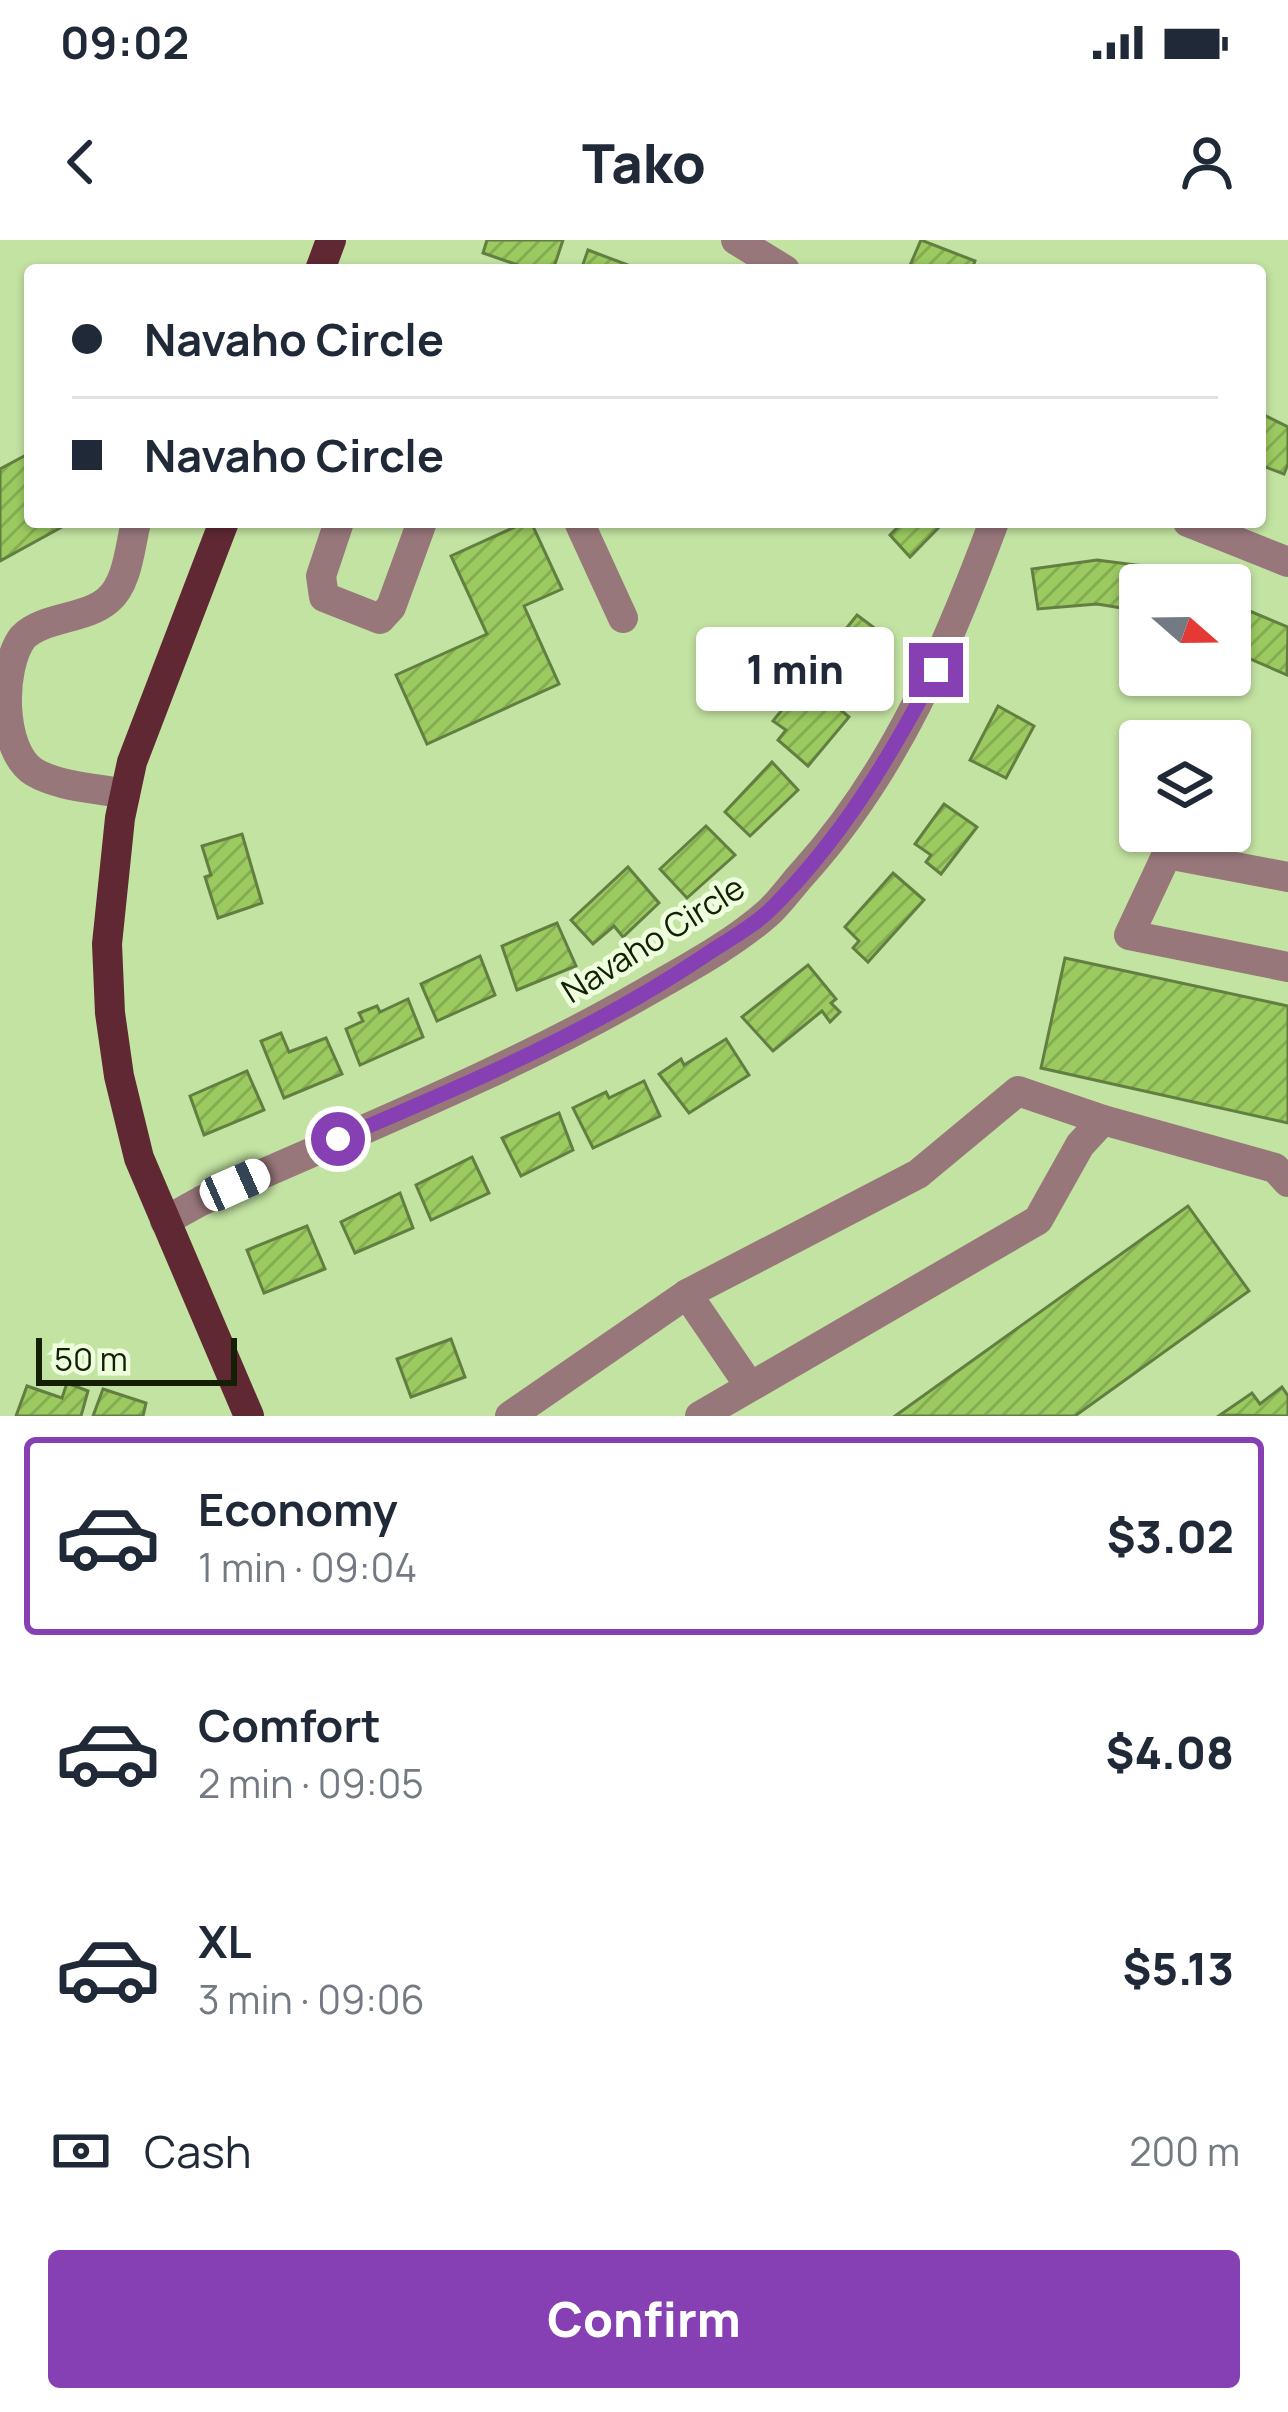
<!DOCTYPE html>
<html lang="en">
<head>
<meta charset="utf-8">
<style>
  body { margin:0; font-family:Manrope,sans-serif; background:#f6f6f7; color:#1f2937; height:100vh; display:flex; flex-direction:column; font-size:45px; white-space:nowrap }
  * { box-sizing:border-box; margin:0 }
  p { font-size:39px; color:#747a83 }
  .icon { flex:none; width:66px; height:66px; fill:none; stroke:currentColor; stroke-width:2; stroke-linecap:round; stroke-linejoin:round }
  .map { position:relative; height:1176px; overflow:hidden }
  .drawer { display:flex; flex-direction:column; background:#fff; flex:1 }
  .drawer>* { flex:none }
  .top-card { position:absolute; left:24px; top:24px; width:1242px; height:264px; border-radius:12px; box-shadow:0 3px 9px #0004; display:grid; align-content:center; height:264px; padding:0 48px; background:#fff }
  .needle { width:78px; rotate:110deg }
  .fabs { position:absolute; left:1119px; top:324px; display:grid; gap:24px }
  .fabs a { display:grid; place-items:center; width:132px; height:132px; border-radius:12px; background:#fff; box-shadow:0 3px 9px #0004; font-size:60px }
  .scale { position:absolute; left:36px; bottom:30px; width:201px; box-sizing:border-box; padding-left:12px; border:6px solid #141f06; border-top:0; font-size:33px; line-height:42px; white-space:nowrap; color:#141f06; -webkit-text-stroke:9px #edffdd; paint-order:stroke }
  .end { position:absolute; width:54px; height:54px; margin:-27px; border:15px solid #8640b3; background:#fff; box-shadow:0 0 0 6px #fff }
  .from { border-radius:50% }
  .bubble { position:absolute; height:84px; border-radius:12px; background:#fff; box-shadow:0 3px 9px #0004; font-size:39px; font-weight:800; line-height:84px; text-align:center }
  .car { position:absolute; width:36px; height:72px; margin:-36px -18px; border-radius:15px; box-shadow:0 0 9px 3px #0007; background:linear-gradient(#fff 24%,#345 0 40%,#fff 0 76%,#345 0 86%,#fff 0) }
  .top-card b { display:flex; align-items:center; gap:42px; height:114px; font-size:45px }
  .top-card b+b { border-top:3px solid #e0e1e3 }
  .top-card i { width:30px; height:30px; background:#1f2937 }
  ul { padding:21px 0 0; list-style:none }
  li { display:flex; align-items:center; gap:36px; height:198px; margin:0 24px 18px; padding:0 24px; border:6px solid transparent; border-radius:12px }
  li div { flex:1 }
  li b { display:block; font-size:45px }
  li em { font-style:normal; font-weight:800 }
  li.current { border-color:#8640b3 }
  li>.icon { width:108px; height:108px; stroke-width:1.5 }
  .pay { display:flex; align-items:center; gap:30px; height:132px; padding:0 48px; font-size:45px }
  .pay p { margin-inline-start:auto }
  .primary-button { display:flex; gap:24px; margin-top:auto; padding:24px 48px }
  .primary-button a { flex:1; height:138px; border-radius:12px; background:#8640b3; color:#fff; font-size:48px; font-weight:800; line-height:138px; text-align:center }
  .status { display:flex; justify-content:space-between; align-items:center; height:84px; padding:0 60px; background:#fff; direction:ltr }
  .status svg { height:33px; fill:currentColor }
  header { display:flex; justify-content:space-between; align-items:center; height:156px; padding:0 48px; background:#fff; font-size:54px; font-weight:800 }
  .map>svg:first-child { display:block }
  .building { fill:url(#building-hatch); stroke:#627f41; stroke-width:3 }
  .lines { fill:none; stroke-linecap:round; stroke-linejoin:round }
  .minor { stroke:#98777b; stroke-width:30 }
  .major { stroke:#5f2833; stroke-width:30 }
  .route { stroke:#8640b3; stroke-width:15 }
  .labels { text-anchor:middle; stroke-width:10; stroke-linejoin:round; paint-order:stroke }
  .street-label { font-size:33px; fill:#141f06; stroke:#edffdd }
</style>
</head>
<body>
<div class="status"><b>09:02</b><svg viewBox="0 0 49 12"><path d="M0 12V9h3v3zM5 12V6h3v6zM10 12V3h3v9zM15 12V0h3v12zM26 1h20v11H26zM47 4h2v5h-2z"/></svg></div>
<header><svg class="icon" aria-label="back" viewBox="0 0 24 24"><path d="M15 5l-7 7 7 7"/></svg>Tako<svg class="icon" aria-label="person" viewBox="0 0 24 24"><circle cx="12" cy="8" r="4"/><path d="M4 21q1-7 8-7t8 7"/></svg></header>
<div class="map">
<svg width="1288" height="1176" viewBox="0 0 1288 1176">
  <defs>
    <pattern id="building-hatch" width="6" height="6" patternUnits="userSpaceOnUse" patternTransform="scale(3)"><rect width="6" height="6" fill="#9aca60"/><path d="M-1 1l2-2M0 6l6-6M5 7l2-2" fill="none" stroke="#84ad52"/></pattern>
  </defs>
  <rect width="100%" height="100%" fill="#c3e3a2"/>
  <!-- building -->
  <g class="building">
    <path d="M487,0H563L553,30H532L483,13Z"/>
    <path d="M921,0L975,21L972,30H908Z"/>
    <path d="M588,10L641,30H581Z"/>
    <path d="M1260,173L1288,187V224L1284,234L1260,225Z"/>
    <path d="M30,213V282H71L0,321V229Z"/>
    <path d="M526,282H531L562,349L524,366L559,444L427,504L396,435L487,394L451,316Z"/>
    <path d="M903,282H944L910,317L890,295Z"/>
    <path d="M1097,320L1159,328L1156,345H1140V371L1097,364L1038,369L1032,329Z"/>
    <path d="M1230,364L1243,369L1230,400Z"/>
    <path d="M1247,370L1288,387L1287,435L1232,411Z"/>
    <path d="M857,375L889,399L848,452L816,426Z"/>
    <path d="M820,452L849,477L808,526L778,500L786,490L773,481L794,455L807,465Z"/>
    <path d="M998,466L1034,486L1006,538L970,520Z"/>
    <path d="M772,522L798,550L750,596L725,572Z"/>
    <path d="M944,564L977,587L941,634L926,622L931,615L915,604Z"/>
    <path d="M706,586L735,615L687,658L660,629Z"/>
    <path d="M242,594L262,663L218,678L205,637L211,635L202,606Z"/>
    <path d="M628,627L659,663L623,697L614,686L593,704L571,680Z"/>
    <path d="M893,633L924,660L868,722L853,708L859,701L845,687Z"/>
    <path d="M557,683L576,726L517,750L502,706Z"/>
    <path d="M480,716L495,755L437,781L421,744Z"/>
    <path d="M1065,718L1288,766V883L1041,828Z"/>
    <path d="M808,725L836,759L831,763L840,772L830,782L822,771L773,811L742,777Z"/>
    <path d="M408,759L423,797L360,825L346,789L363,781L359,773L377,766L380,772Z"/>
    <path d="M281,793L289,812L326,798L342,834L284,858L261,801Z"/>
    <path d="M726,799L749,835L689,873L659,834L681,819L684,825Z"/>
    <path d="M247,831L264,870L204,895L190,856Z"/>
    <path d="M644,841L660,876L593,908L573,868L606,852L609,858Z"/>
    <path d="M559,873L573,910L521,936L502,898Z"/>
    <path d="M472,917L489,953L431,980L416,945Z"/>
    <path d="M400,953L413,988L355,1013L341,982Z"/>
    <path d="M1188,966L1249,1051L1075,1176H895Z"/>
    <path d="M307,986L325,1029L264,1053L247,1010Z"/>
    <path d="M451,1099L465,1137L411,1157L397,1119Z"/>
    <path d="M67,1143L88,1151L81,1176H16L27,1146L62,1158Z"/>
    <path d="M1282,1147L1288,1156V1176L1220,1175L1252,1153L1260,1164Z"/>
    <path d="M103,1149L146,1163L143,1176H93Z"/>
  </g>
  <g class="lines">
    <!-- minor -->
    <g class="minor">
      <path d="M736,0L785,30"/>
      <path d="M339,282L321,336L324,357L380,379L391,367L422,282"/>
      <path d="M579,282L623,378"/>
      <path d="M1188,282L1288,322"/>
      <path d="M125,554C97,548 59,547 34,532C0,511 0,427 23,397C44,376 85,380 108,360C128,343 130,306 136,282"/>
      <path d="M1288,637L1167,614L1129,695L1288,727"/>
      <path d="M165,981L201,961C350,894 504,834 646,752C686,729 733,704 768,673C781,661 792,645 804,632C895,531 947,408 994,282"/>
      <path d="M687,1054L749,1145"/>
      <path d="M510,1176L687,1054L918,934L1018,851L1103,880L1275,928L1288,942"/>
      <path d="M700,1176L1038,980L1080,905L1103,880"/>
    </g>
    <!-- major -->
    <g class="major">
      <path d="M320,30L331,0"/>
      <path d="M224,282L132,522L120,578L107,704L110,773L119,836L139,918L249,1176"/>
    </g>
  </g>
  <g class="lines">
    <!-- route -->
    <path class="route" d="M338,899C463,846 591,792 704,716C726,701 753,687 771,669C842,598 890,517 936,430"/>
  </g>
  <g class="labels">
    <!-- street labels -->
    <g class="street-label">
      <text transform="translate(653 699) rotate(-32)" y="12">Navaho Circle</text>
    </g>
  </g>
</svg>
<div class="fabs">
<a><svg class="needle" viewBox="-14 -14 28 28"><path d="M0-13l5 13h-10z" fill="#e53935"/><path d="M0 13l5-13h-10z" fill="#747a83"/></svg></a>
<a><svg class="icon" aria-label="layers" viewBox="0 0 24 24"><path d="M12 4l9 5-9 5-9-5zM3 14l9 5 9-5"/></svg></a>
</div>
<div class="scale">50 m</div>
<i class="end from" style="left:338px;top:899px"></i>
<i class="end" style="left:936px;top:430px"></i>
<div class="bubble" style="left:696px;top:387px;width:198px">1 min</div>
<i class="car" style="left:235px;top:945px;rotate:66deg"></i>
<div class="top-card">
<b><i class="from"></i>Navaho Circle</b>
<b><i></i>Navaho Circle</b>
</div>
</div>
<section class="drawer">
<ul>
<li class="current"><svg class="icon" aria-label="car" viewBox="0 0 24 24"><path d="M5 17H2v-5l4-1 3-4h7l3 4 3 1v5h-3M9 17h6M6 11h13"/><circle cx="7" cy="17" r="2"/><circle cx="17" cy="17" r="2"/></svg><div><b>Economy</b><p>1 min · 09:04</p></div><em>$3.02</em></li>
<li><svg class="icon" aria-label="car" viewBox="0 0 24 24"><path d="M5 17H2v-5l4-1 3-4h7l3 4 3 1v5h-3M9 17h6M6 11h13"/><circle cx="7" cy="17" r="2"/><circle cx="17" cy="17" r="2"/></svg><div><b>Comfort</b><p>2 min · 09:05</p></div><em>$4.08</em></li>
<li><svg class="icon" aria-label="car" viewBox="0 0 24 24"><path d="M5 17H2v-5l4-1 3-4h7l3 4 3 1v5h-3M9 17h6M6 11h13"/><circle cx="7" cy="17" r="2"/><circle cx="17" cy="17" r="2"/></svg><div><b>XL</b><p>3 min · 09:06</p></div><em>$5.13</em></li>
</ul>
<div class="pay"><svg class="icon" aria-label="cash" viewBox="0 0 24 24"><path d="M3 7h18v10H3z"/><circle cx="12" cy="12" r="2"/></svg>Cash<p>200 m</p></div>
<div class="primary-button"><a>Confirm</a></div>
</section>
</body>
</html>
